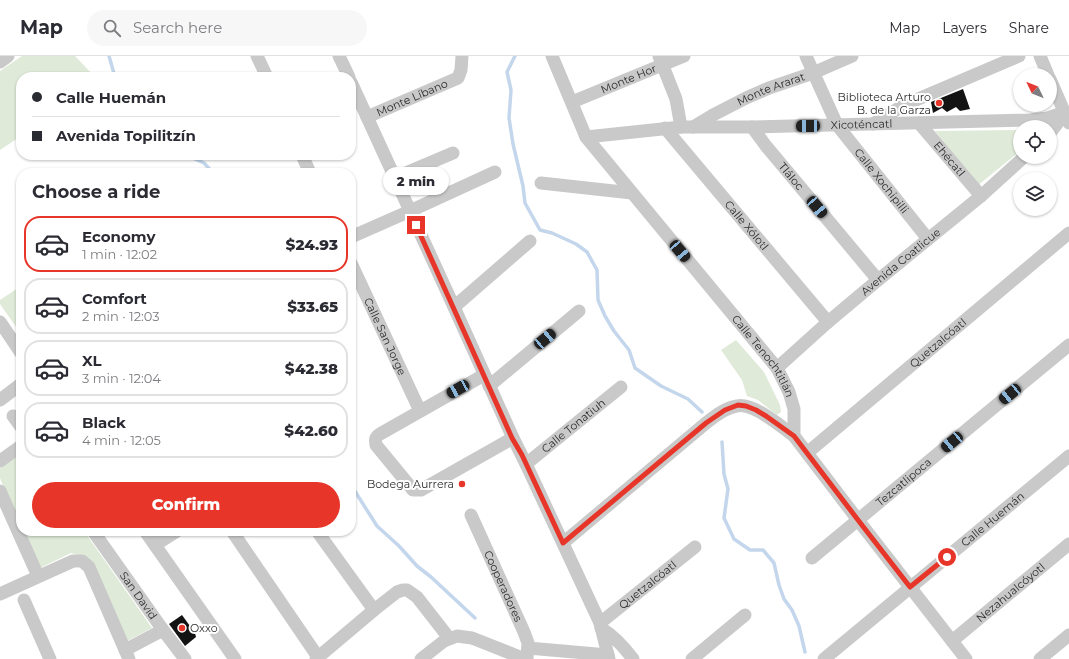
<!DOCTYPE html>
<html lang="en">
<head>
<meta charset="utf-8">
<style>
  body { margin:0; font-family:Montserrat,sans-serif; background:#f7f7f7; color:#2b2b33; height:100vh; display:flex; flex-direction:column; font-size:15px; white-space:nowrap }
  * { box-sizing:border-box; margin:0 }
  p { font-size:13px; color:#7c7c81 }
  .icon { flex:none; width:22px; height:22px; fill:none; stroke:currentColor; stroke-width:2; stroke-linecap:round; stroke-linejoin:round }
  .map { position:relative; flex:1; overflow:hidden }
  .side { position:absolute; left:16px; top:112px; width:340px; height:368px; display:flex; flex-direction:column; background:#fff; border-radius:16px; box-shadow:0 1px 3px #0004 }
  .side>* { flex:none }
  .banner { position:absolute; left:16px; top:16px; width:340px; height:88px; border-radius:16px; box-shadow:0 1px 3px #0004; display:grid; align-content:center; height:88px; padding:0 16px; background:#fff }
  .needle { width:26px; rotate:313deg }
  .tools { position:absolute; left:1013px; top:12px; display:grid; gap:8px }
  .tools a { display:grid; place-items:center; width:44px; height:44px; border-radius:50%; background:#fff; box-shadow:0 1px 3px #0004; font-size:20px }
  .end { position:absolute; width:18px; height:18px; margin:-9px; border:5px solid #e73629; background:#fff; box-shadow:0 0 0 2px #fff }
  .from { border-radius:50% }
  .bubble { position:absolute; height:28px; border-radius:14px; background:#fff; box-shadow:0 1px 3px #0004; font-size:13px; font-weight:800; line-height:28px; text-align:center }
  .car { position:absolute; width:12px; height:24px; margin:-12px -6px; border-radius:5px; box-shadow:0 0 3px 1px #0007; background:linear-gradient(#222 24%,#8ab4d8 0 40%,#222 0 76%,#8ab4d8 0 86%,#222 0) }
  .banner b { display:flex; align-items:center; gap:14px; height:38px; font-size:15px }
  .banner b+b { border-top:1px solid #e1e1e2 }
  .banner i { width:10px; height:10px; background:#2b2b33 }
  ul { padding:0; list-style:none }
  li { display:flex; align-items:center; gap:12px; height:56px; margin:0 8px 6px; padding:0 8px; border:2px solid #e1e1e2; border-radius:16px }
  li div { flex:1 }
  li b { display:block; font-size:15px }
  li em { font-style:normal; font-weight:800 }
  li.on { border-color:#e73629 }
  li>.icon { width:36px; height:36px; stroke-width:1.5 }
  h2 { padding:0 16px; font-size:18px; line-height:48px }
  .action { display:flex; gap:8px; margin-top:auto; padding:8px 16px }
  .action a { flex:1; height:46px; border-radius:24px; background:#e73629; color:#fff; font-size:16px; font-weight:800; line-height:46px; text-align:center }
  header { display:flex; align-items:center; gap:24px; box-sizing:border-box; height:56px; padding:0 20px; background:#fff; border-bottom:1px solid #e1e1e2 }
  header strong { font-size:19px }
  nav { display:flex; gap:22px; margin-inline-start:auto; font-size:14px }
  .search { width:280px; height:36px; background:#f7f7f7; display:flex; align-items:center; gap:10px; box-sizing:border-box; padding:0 14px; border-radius:22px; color:#7c7c81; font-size:15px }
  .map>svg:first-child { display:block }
  .green { fill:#dfead8 }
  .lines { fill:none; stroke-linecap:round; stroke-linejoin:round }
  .stream { stroke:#c3d6eb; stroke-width:3.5 }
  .building { fill:#131313 }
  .minor { stroke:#c9c9c9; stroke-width:13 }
  .route { stroke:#e73629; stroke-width:5 }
  .poi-dot { fill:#e73629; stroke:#fff; stroke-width:1.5 }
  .labels { text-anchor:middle; stroke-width:4; stroke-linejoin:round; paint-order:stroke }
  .street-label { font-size:11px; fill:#2c2c2c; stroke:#fff }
  .poi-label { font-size:11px; fill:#2c2c2c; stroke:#fff; text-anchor:end }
</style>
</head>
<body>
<header>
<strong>Map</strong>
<div class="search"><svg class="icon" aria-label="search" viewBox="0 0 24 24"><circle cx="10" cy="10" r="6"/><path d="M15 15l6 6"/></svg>Search here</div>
<nav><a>Map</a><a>Layers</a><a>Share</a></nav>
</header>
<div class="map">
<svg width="1069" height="603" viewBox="0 0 1069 603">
  <rect width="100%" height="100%" fill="#fff"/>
  <!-- green -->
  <g class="green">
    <path d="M22,0H75L95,21H21V80L0,94V15Z"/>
    <path d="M1020,74V95L977,130L935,75Z"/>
    <path d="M21,230V278L0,248V244Z"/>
    <path d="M736,284L764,316L780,349L781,356L777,359L758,344L747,340L742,324L721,294Z"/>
    <path d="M21,398V475H84L152,572L125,586L78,499L71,497L40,512L31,500L0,422V412Z"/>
  </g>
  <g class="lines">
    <!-- stream -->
    <g class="stream">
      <path d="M109,0L115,21"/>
      <path d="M515,0L507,16L511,34L509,62L513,88L523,130L525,147L540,174L552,177L576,188L587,196L597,214L598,244L605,260L614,275L629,294L635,312L661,330L688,343L702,356"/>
      <path d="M186,99L204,107L213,117"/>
      <path d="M722,386L724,418L728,433L724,462L734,483L750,494H763L774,507L779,529L784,543L792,554L799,570L805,596"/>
      <path d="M351,429L377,470L399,490L417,510L431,521L475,562"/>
    </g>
  </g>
  <!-- building -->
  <g class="building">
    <path d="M963,33L970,53L960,55L956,51L947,56L942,52L933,57L931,46Z"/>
    <path d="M182,559L195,577L196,581L185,590L169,568Z"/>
  </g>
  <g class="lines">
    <!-- minor -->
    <g class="minor">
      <path d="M257,0L267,21"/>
      <path d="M339,0L349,21"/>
      <path id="s1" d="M552,0L586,81L777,312L789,336L794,353V380L858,464L966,603"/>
      <path d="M659,0L676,43L681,71"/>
      <path id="s2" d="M806,0L837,69L928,183"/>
      <path d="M1040,0L1048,19"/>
      <path d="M0,6L8,0"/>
      <path d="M1050,23L1069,67"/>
      <path d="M351,26L454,251L513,382L526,408L600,567L609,603"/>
      <path id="s3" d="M572,46L684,0"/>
      <path id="s4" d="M367,61L458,22L461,14L462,0"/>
      <path id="s5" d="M919,67L981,140"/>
      <path d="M873,68L904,49L1019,0"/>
      <path id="s6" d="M693,71L713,59L746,42L769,32L813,17L852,0"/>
      <path id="s7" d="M752,71L766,90L878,224"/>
      <path id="s8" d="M665,72L828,266"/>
      <path d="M1050,77L1066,56"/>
      <path id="s9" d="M586,81L681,71H752L1030,64L1048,62L1065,56"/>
      <path d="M302,99L310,117"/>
      <path d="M394,122L453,97"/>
      <path d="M541,127L632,137"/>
      <path d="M351,181L410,155L495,116"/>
      <path id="s10" d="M351,207L420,355"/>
      <path d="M454,251L530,185"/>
      <path d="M0,266L21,297"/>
      <path id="s11" d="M777,312L828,266L878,224L981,140L1024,101"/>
      <path d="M484,319L380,378C375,381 375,384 376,389L413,434H421L513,382"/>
      <path d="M489,330L579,255"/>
      <path d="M0,344L21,328"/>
      <path d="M13,360L21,371"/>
      <path id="s12" d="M807,397L1069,177"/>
      <path d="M0,405L21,390"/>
      <path id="s13" d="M526,408L621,331"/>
      <path d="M0,435L38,520"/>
      <path id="s14" d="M471,459L524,576L528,587L527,603"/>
      <path id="s15" d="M93,475L163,574L185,603"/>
      <path d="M145,475L235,603"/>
      <path d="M232,475L318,601"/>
      <path d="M317,475L374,554"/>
      <path d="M563,487L706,367C715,360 725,352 737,350C753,346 782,371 794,380"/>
      <path d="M155,489L177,475"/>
      <path id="s16" d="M812,502L1069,289"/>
      <path d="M0,538L73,505H82L89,511L129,603"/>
      <path d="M24,544L50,603"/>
      <path id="s17" d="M600,567L695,491"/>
      <path d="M601,572C614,580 624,591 633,603"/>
      <path id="s18" d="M952,585L1069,488"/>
      <path d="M528,592L608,599"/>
      <path d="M125,594L163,574"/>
      <path d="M316,603L374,554L397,536L403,534H407L417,541L449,582"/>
      <path d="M421,603L444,585L457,580L472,582L525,603"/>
      <path d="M692,603L745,559"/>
      <path id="s19" d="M824,603L1069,400"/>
      <path d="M1040,603L1069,579"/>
    </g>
  </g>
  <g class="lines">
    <!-- route -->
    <path class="route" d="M416,169L512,382L522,399L563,487L706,367L725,354L738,349L746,350L756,354L766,360L794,380L858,464L910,531L947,501"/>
  </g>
  <!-- markers -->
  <g class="poi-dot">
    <circle cx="939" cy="47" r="4"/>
    <circle cx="462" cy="428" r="4"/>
    <circle cx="182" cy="572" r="4"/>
  </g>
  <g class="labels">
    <!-- street labels -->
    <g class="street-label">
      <text dy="4" stroke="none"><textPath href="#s3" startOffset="61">Monte Hor</textPath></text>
      <text dy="4" stroke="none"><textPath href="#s6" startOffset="87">Monte Ararat</textPath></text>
      <text dy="4" stroke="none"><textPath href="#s4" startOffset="49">Monte Líbano</textPath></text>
      <text dy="4" stroke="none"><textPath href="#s9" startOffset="276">Xicoténcatl</textPath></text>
      <text dy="4" stroke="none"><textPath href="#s5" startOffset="47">Ehécatl</textPath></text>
      <text dy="4" stroke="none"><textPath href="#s7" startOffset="63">Tláloc</textPath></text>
      <text dy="4" stroke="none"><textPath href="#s2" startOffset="147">Calle Xochipilli</textPath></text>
      <text dy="4" stroke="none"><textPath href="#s8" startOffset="127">Calle Xólotl</textPath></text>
      <text dy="4" stroke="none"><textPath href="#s11" startOffset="163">Avenida Coatlicue</textPath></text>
      <text dy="4" stroke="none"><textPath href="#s10" startOffset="81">Calle San Jorge</textPath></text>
      <text dy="4" stroke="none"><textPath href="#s12" startOffset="171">Quetzalcóatl</textPath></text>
      <text dy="4" stroke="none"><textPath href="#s1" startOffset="370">Calle Tenochtitlán</textPath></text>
      <text dy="4" stroke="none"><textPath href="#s13" startOffset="61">Calle Tonatiuh</textPath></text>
      <text dy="4" stroke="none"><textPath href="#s16" startOffset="119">Tezcatlipoca</textPath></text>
      <text dy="4" stroke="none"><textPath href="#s19" startOffset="219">Calle Huemán</textPath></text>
      <text dy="4" stroke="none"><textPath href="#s17" startOffset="61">Quetzalcóatl</textPath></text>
      <text dy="4" stroke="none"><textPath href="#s14" startOffset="78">Cooperadores</textPath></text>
      <text dy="4" stroke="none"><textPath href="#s18" startOffset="76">Nezahualcóyotl</textPath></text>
      <text dy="4" stroke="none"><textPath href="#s15" startOffset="79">San David</textPath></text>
    </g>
    <!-- poi labels -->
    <g class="poi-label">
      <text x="931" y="45">Biblioteca Arturo<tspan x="931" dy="13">B. de la Garza</tspan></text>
      <text x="454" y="432">Bodega Aurrera</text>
      <text x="190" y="576" text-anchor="start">Oxxo</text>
    </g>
  </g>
</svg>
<div class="tools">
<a><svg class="needle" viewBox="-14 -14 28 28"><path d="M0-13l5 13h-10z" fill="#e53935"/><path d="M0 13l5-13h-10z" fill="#7c7c81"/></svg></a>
<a><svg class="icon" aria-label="locate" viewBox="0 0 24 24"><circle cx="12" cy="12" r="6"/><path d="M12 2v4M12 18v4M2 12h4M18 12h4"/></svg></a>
<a><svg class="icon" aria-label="layers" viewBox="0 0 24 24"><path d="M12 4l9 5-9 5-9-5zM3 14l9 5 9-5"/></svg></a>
</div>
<i class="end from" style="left:947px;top:501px"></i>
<i class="end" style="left:416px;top:169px"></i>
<div class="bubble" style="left:383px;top:111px;width:66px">2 min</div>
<i class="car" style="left:808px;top:70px;rotate:269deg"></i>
<i class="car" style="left:817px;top:151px;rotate:140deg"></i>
<i class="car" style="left:680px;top:195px;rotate:140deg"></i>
<i class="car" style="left:545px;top:283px;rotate:50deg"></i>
<i class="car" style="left:458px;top:333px;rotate:241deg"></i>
<i class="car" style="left:1010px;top:338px;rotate:231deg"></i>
<i class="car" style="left:952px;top:386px;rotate:230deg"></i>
<div class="banner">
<b><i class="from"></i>Calle Huemán</b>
<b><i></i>Avenida Topilitzín</b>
</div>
<section class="side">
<h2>Choose a ride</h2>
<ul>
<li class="on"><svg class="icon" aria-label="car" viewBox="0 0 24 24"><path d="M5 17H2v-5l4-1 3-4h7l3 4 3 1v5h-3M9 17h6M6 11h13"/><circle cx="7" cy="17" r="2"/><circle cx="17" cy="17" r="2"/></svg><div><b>Economy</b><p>1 min · 12:02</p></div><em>$24.93</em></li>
<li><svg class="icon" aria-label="car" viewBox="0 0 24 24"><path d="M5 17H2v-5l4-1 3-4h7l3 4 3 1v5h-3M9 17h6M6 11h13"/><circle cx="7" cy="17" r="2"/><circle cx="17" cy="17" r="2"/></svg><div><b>Comfort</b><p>2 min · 12:03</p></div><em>$33.65</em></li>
<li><svg class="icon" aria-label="car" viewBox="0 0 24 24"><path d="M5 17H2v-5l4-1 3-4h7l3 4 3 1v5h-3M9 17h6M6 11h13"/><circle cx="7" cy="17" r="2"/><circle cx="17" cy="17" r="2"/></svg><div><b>XL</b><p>3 min · 12:04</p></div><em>$42.38</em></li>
<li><svg class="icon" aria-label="car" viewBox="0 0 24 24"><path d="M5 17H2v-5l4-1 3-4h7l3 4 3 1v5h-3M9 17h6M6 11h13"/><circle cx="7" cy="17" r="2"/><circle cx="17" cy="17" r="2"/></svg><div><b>Black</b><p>4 min · 12:05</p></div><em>$42.60</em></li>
</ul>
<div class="action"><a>Confirm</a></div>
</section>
</div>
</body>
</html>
